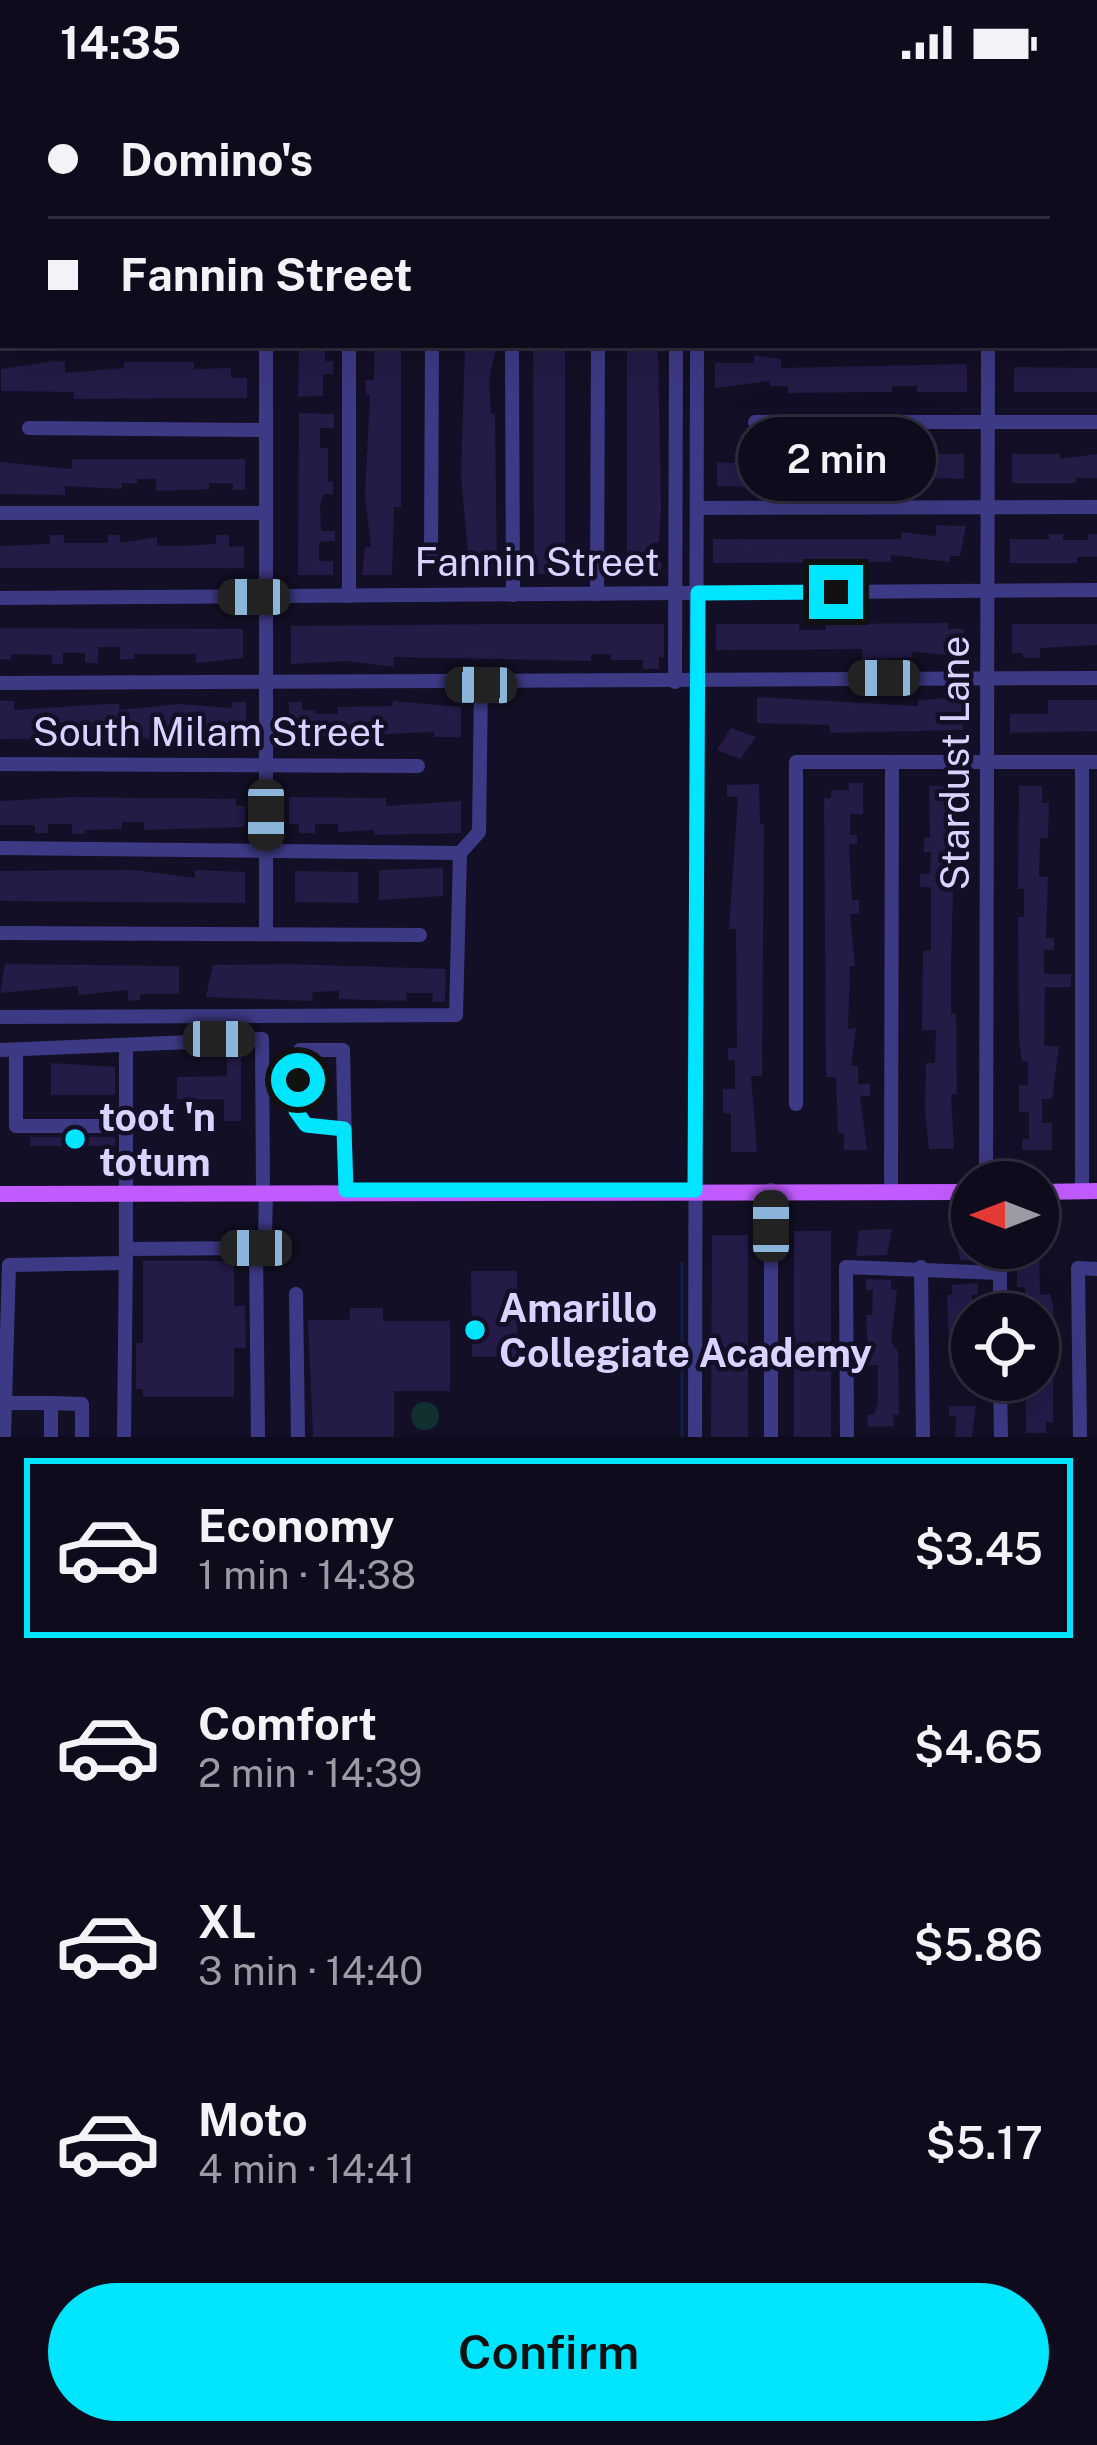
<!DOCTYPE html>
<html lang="en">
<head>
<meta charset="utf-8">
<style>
  body { margin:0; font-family:"Public Sans",sans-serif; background:#1c1929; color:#f1f3f6; height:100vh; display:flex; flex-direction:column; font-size:45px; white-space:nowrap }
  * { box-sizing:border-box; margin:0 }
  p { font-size:39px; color:#9b9ba3 }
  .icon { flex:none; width:66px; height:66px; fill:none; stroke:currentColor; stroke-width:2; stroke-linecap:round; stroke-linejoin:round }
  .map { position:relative; height:1353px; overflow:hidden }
  .sheet { display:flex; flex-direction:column; background:#0e0b1c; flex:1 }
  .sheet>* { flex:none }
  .top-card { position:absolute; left:0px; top:0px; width:1098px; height:264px; box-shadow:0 12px 48px #0002,0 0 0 3px #2e2b3b; display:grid; align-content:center; height:264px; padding:0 48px; background:#0e0b1c }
  .needle { width:78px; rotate:270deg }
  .controls { position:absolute; left:951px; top:1077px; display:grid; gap:24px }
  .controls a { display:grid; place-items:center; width:108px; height:108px; border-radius:50%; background:#0e0b1c; box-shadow:0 12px 48px #0002,0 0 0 3px #2e2b3b; font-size:60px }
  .end { position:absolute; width:54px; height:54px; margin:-27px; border:15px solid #00e5ff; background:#111; box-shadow:0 0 0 6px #111 }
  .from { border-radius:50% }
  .bubble { position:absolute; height:84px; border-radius:42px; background:#0e0b1c; box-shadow:0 12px 48px #0002,0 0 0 3px #2e2b3b; font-size:39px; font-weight:600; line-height:84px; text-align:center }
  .car { position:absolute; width:36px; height:72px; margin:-36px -18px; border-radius:15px; box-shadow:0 0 9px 3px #0007; background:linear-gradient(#222 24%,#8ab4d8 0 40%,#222 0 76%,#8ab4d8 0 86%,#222 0) }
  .top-card b { display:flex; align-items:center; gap:42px; height:114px; font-size:45px }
  .top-card b+b { border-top:3px solid #2e2b3b }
  .top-card i { width:30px; height:30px; background:#f1f3f6 }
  ul { padding:21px 0 0; list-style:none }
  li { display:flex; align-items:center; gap:36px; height:180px; margin:0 24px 18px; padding:0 24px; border:6px solid transparent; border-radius:0px }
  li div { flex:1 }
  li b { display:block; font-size:45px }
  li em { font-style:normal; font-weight:600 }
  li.active { border-color:#00e5ff }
  li>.icon { width:108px; height:108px; stroke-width:1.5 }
  .action { display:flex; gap:24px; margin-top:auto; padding:24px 48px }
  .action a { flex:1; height:138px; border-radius:72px; background:#00e5ff; color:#111; font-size:48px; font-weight:600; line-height:138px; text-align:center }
  .status { display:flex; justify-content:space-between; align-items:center; height:84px; padding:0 60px; background:#0e0b1c; direction:ltr }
  .status svg { height:33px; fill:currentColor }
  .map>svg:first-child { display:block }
  .green { fill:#12302f }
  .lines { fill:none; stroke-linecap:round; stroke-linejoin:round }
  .stream { stroke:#0c2248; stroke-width:3 }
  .building { fill:#241b47 }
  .minor { stroke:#3d3a85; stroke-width:14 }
  .major { stroke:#c25bff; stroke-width:16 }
  .route { stroke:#00e5ff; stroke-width:15 }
  .poi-dot { fill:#00e5ff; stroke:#130f26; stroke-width:4.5 }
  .labels { text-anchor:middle; stroke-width:9; stroke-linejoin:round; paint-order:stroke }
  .street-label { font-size:39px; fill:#d9d4ff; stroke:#130f26 }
  .poi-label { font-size:39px; font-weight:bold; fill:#d9d4ff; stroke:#130f26; text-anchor:start }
</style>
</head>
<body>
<div class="status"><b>14:35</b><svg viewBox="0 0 49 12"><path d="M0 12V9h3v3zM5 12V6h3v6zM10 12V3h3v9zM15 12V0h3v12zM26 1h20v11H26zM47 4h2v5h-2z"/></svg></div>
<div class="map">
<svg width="1097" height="1353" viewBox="0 0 1097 1353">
  <rect width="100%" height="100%" fill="#130f26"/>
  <!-- green -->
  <circle class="green" cx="425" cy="1332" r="14"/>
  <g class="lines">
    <!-- stream -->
    <path class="stream" d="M682,1353V1179"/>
  </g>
  <!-- building -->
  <g class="building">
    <path d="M374,263H401V423H394L392,491H362L365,463H371L365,412L370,311H366L365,296H374Z"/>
    <path d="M465,264L496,265L489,297L491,330H495L497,490H470L461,392Z"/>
    <path d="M533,264H565V490H534Z"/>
    <path d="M299,265H325V277H333V290H323V312L298,313Z"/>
    <path d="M627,265H658L661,425L659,459H651V478H661V490H627Z"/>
    <path d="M754,271L781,275V284L967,280V308H917V302H892V308L788,309V302H770V297L715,304V279H754Z"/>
    <path d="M53,277L65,278V289L124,284V278H194V285L231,284V294H247V314L74,315V308L1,307V285Z"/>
    <path d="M1014,283L1097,284V308H1014Z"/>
    <path d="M299,329L334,330V344H320V364H328V398H333V410H324L320,422L321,447H335V457L319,458V477H333V491H298Z"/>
    <path d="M964,370V395L779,391V404L717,402V378L788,382V371Z"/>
    <path d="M1012,370H1060V375L1097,370V394H1076V399H1012Z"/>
    <path d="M72,375H245V406H233V399H209V405L156,407V395H137V399H122V405L65,402V411L0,410V378L72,385Z"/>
    <path d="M936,441L966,442L960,472H950V478L891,471V478L713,479V455H901V448L936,452Z"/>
    <path d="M1049,450H1063V456H1088V450H1097V473H1077V479H1010V455H1049Z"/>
    <path d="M50,451H64V459H108V451H120V459L157,453V462H180L216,460V451H229V463L244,462V484H0V462L50,460Z"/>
    <path d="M948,539V545H964V572L912,568V573L862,576V565L716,566V540H799V546H826V540Z"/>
    <path d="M513,540H664V573H659V585H643V576H611V570H591V577L394,573V583L347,577L291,580V542Z"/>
    <path d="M1012,540H1097V561L1040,564V574H1023V569H1012Z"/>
    <path d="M0,544L243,545V574L196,579V570H134V575H120V563H98V579H85V569H63V580H52V571L11,570V576L0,575Z"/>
    <path d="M757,613L918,622V616L963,613V646L830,649V641L757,639Z"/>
    <path d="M1048,616H1097V647L1010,649V630H1048Z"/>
    <path d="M0,617H14V626L106,620H119V626L178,620L232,624V618H246V654L0,655Z"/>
    <path d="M393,617L461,623V653H434V648L289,654V618H302V626H315V630H338V623L393,622Z"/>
    <path d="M731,644L756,653L740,675L717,666Z"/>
    <path d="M849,699H863V730H850V751H857V760H849L852,816H859V830H850L855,882H850L848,945L856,944L851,982H858V1000H870V1012H860L867,1066H844V1049H838L836,993H826L824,714H831V706H849Z"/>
    <path d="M759,700L760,740H764L762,992H751L757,1068H731V1029H723V1005H735V976H728V964H737L736,845H729L738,713H727V701Z"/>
    <path d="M929,702H956L951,879V930H956L957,1010H951L954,1065H929L925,1026L926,979H935L936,946H922L923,867H931V803H920V790H930L931,768H924V754H930Z"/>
    <path d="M1019,702H1042V719H1049L1048,754H1040L1039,793H1048L1046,854H1054V866H1044V890H1071V903H1045L1044,962H1059L1052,1015H1042V1039H1052V1066H1022V1055H1029V1028H1019V1001H1028V977H1022L1019,957L1018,833H1024V805H1018Z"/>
    <path d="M72,713L236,715V722H245V743L144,746V738H122V745L85,746V750H72V740H48V749H35V741H0V717Z"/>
    <path d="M289,713L386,714V722L461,717V749L374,751V746L338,748V740H315V749H299V740H289Z"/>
    <path d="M443,784V812L379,816V786Z"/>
    <path d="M195,786L245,788V819L0,817V787L135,786L195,794Z"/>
    <path d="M295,787L358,788V819L295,818Z"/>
    <path d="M5,880L179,882V910H140V916L128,917V906L78,911V902L0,909Z"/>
    <path d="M289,880L446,885L445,918H432L433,909H406V917L339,915V907L312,908L313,917L206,913L213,881Z"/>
    <path d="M241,967V1037H224V1015H177V993L227,992V968Z"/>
    <path d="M311,977H326L325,1014L308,1013Z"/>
    <path d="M51,979L115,983V1011H51Z"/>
    <rect x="30" y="1053" width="85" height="9"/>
    <path d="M892,1145L887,1171L856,1172L859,1146Z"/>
    <path d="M953,1145H972L979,1177L960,1176Z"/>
    <rect x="794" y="1147" width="37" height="206"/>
    <path d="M712,1151H748V1353H711Z"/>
    <path d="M1017,1164H1039L1040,1211L1050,1210L1053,1221V1338H1046V1349H1026V1296H1038V1230H1026L1025,1203H1017Z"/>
    <path d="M143,1177H234V1222H245L246,1264H234V1313H143V1305H136V1259H143Z"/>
    <path d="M471,1187H517V1273H472Z"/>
    <path d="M866,1195L891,1196V1206H897L891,1257L898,1268L899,1331H893L894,1342L868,1343L867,1331H874L878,1319V1281H869L866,1231H872L873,1206H866Z"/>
    <path d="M978,1199V1211H972V1285H950L947,1211H952V1201Z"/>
    <path d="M350,1224H383V1237H450V1307H394V1353H313L308,1236H350Z"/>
    <path d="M949,1322H976L972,1353H955L956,1332H949Z"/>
  </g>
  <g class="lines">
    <!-- minor -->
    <g class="minor">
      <path d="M266,3V0"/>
      <path d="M349,3V0"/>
      <path d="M433,3V0"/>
      <path d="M513,3V0"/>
      <path d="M599,3V0"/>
      <path d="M676,3V0"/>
      <path d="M698,3V0"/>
      <path d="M989,3V0"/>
      <path d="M1095,73H1097"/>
      <path d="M0,88H3"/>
      <path d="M1095,162H1097"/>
      <path d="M1095,254H1097"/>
      <path d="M0,259H3"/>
      <path d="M349,261V512"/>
      <path d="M512,261L513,511"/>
      <path d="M755,338H1097"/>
      <path d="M29,344L266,346"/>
      <path d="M698,424L1097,423"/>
      <path d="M0,429H266"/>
      <path d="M431,468L432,261"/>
      <path d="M597,510L598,261"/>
      <path d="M0,514L1097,506"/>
      <path d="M675,598L676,261"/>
      <path d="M0,599L1097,594"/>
      <path d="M1082,678V1107"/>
      <path d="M0,680L418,682"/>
      <path d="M0,764L460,769"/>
      <path d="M0,849L420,851"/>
      <path d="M266,849V261"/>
      <path d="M0,933L456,931L460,769L479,748L481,601"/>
      <path d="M0,966L262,955L263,1108"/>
      <path d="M16,966V1042H126"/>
      <path d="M796,1020V678H1097"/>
      <path d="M344,1045L306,1041L296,1027L300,966H343L346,1107"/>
      <path d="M986,1098L988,261"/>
      <path d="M771,1106V1353"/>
      <path d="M891,1107L892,679"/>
      <path d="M126,1165V964"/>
      <path d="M921,1183L923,1353"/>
      <path d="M296,1210L298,1353"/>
      <path d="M1000,1296L1001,1353"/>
      <path d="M0,1319H51V1353"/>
      <path d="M51,1319L82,1320V1353"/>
      <path d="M4,1353L9,1181L125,1179"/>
      <path d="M124,1353L126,1165L256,1164"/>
      <path d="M258,1353L256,1164L265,1155L266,1108"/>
      <path d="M695,1353L697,261"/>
      <path d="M847,1353L846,1183L1000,1189V1230"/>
      <path d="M1080,1353L1078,1184L1097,1185"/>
    </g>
    <!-- major -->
    <g class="major">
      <path d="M1038,1108L1097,1107"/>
      <path d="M0,1110L972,1108"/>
    </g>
  </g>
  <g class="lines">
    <!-- route -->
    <path class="route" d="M298,996L296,1027L306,1041L344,1045L346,1106H695L698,509L836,508"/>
  </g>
  <!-- markers -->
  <g class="poi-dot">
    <circle cx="75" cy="1055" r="12"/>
    <circle cx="475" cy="1246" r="12"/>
  </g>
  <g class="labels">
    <!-- street labels -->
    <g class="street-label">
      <text x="537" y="492">Fannin Street</text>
      <text x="209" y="662">South Milam Street</text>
      <text transform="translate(955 679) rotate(-90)" y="14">Stardust Lane</text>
    </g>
    <!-- poi labels -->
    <g class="poi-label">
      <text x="99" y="1047">toot 'n<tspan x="99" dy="45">totum</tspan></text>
      <text x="499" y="1238">Amarillo<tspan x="499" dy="45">Collegiate Academy</tspan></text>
    </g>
  </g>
</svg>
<div class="controls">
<a><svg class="needle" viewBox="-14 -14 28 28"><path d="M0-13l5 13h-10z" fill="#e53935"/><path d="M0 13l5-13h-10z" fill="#9b9ba3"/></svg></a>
<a><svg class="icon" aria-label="locate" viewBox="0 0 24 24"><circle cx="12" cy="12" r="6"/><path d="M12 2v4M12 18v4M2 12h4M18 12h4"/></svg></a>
</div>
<i class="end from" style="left:298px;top:996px"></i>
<i class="end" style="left:836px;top:508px"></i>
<div class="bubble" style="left:738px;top:333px;width:198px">2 min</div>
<i class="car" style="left:254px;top:513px;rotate:270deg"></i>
<i class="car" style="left:884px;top:594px;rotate:270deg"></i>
<i class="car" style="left:481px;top:601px;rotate:271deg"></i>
<i class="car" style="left:266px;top:731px;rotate:180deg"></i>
<i class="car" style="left:219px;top:955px;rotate:90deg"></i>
<i class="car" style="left:771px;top:1142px;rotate:0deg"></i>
<i class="car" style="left:256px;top:1164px;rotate:270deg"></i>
<div class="top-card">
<b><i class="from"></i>Domino's</b>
<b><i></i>Fannin Street</b>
</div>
</div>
<section class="sheet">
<ul>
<li class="active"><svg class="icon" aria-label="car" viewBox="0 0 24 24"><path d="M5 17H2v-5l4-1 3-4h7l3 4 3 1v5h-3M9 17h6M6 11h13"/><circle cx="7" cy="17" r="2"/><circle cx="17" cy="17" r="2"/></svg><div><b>Economy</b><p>1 min · 14:38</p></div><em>$3.45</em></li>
<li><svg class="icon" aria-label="car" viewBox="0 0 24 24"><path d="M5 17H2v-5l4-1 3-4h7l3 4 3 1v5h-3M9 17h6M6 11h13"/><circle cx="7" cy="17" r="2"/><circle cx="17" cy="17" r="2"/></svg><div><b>Comfort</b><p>2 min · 14:39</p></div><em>$4.65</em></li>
<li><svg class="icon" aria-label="car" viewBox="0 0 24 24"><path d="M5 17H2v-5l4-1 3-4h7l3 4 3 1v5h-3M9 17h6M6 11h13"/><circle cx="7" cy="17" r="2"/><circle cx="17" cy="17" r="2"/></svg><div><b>XL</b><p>3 min · 14:40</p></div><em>$5.86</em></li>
<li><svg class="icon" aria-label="car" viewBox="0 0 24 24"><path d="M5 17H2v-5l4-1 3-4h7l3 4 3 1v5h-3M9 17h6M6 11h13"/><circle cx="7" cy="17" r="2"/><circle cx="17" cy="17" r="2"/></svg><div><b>Moto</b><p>4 min · 14:41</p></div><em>$5.17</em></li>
</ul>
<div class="action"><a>Confirm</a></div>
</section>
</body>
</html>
